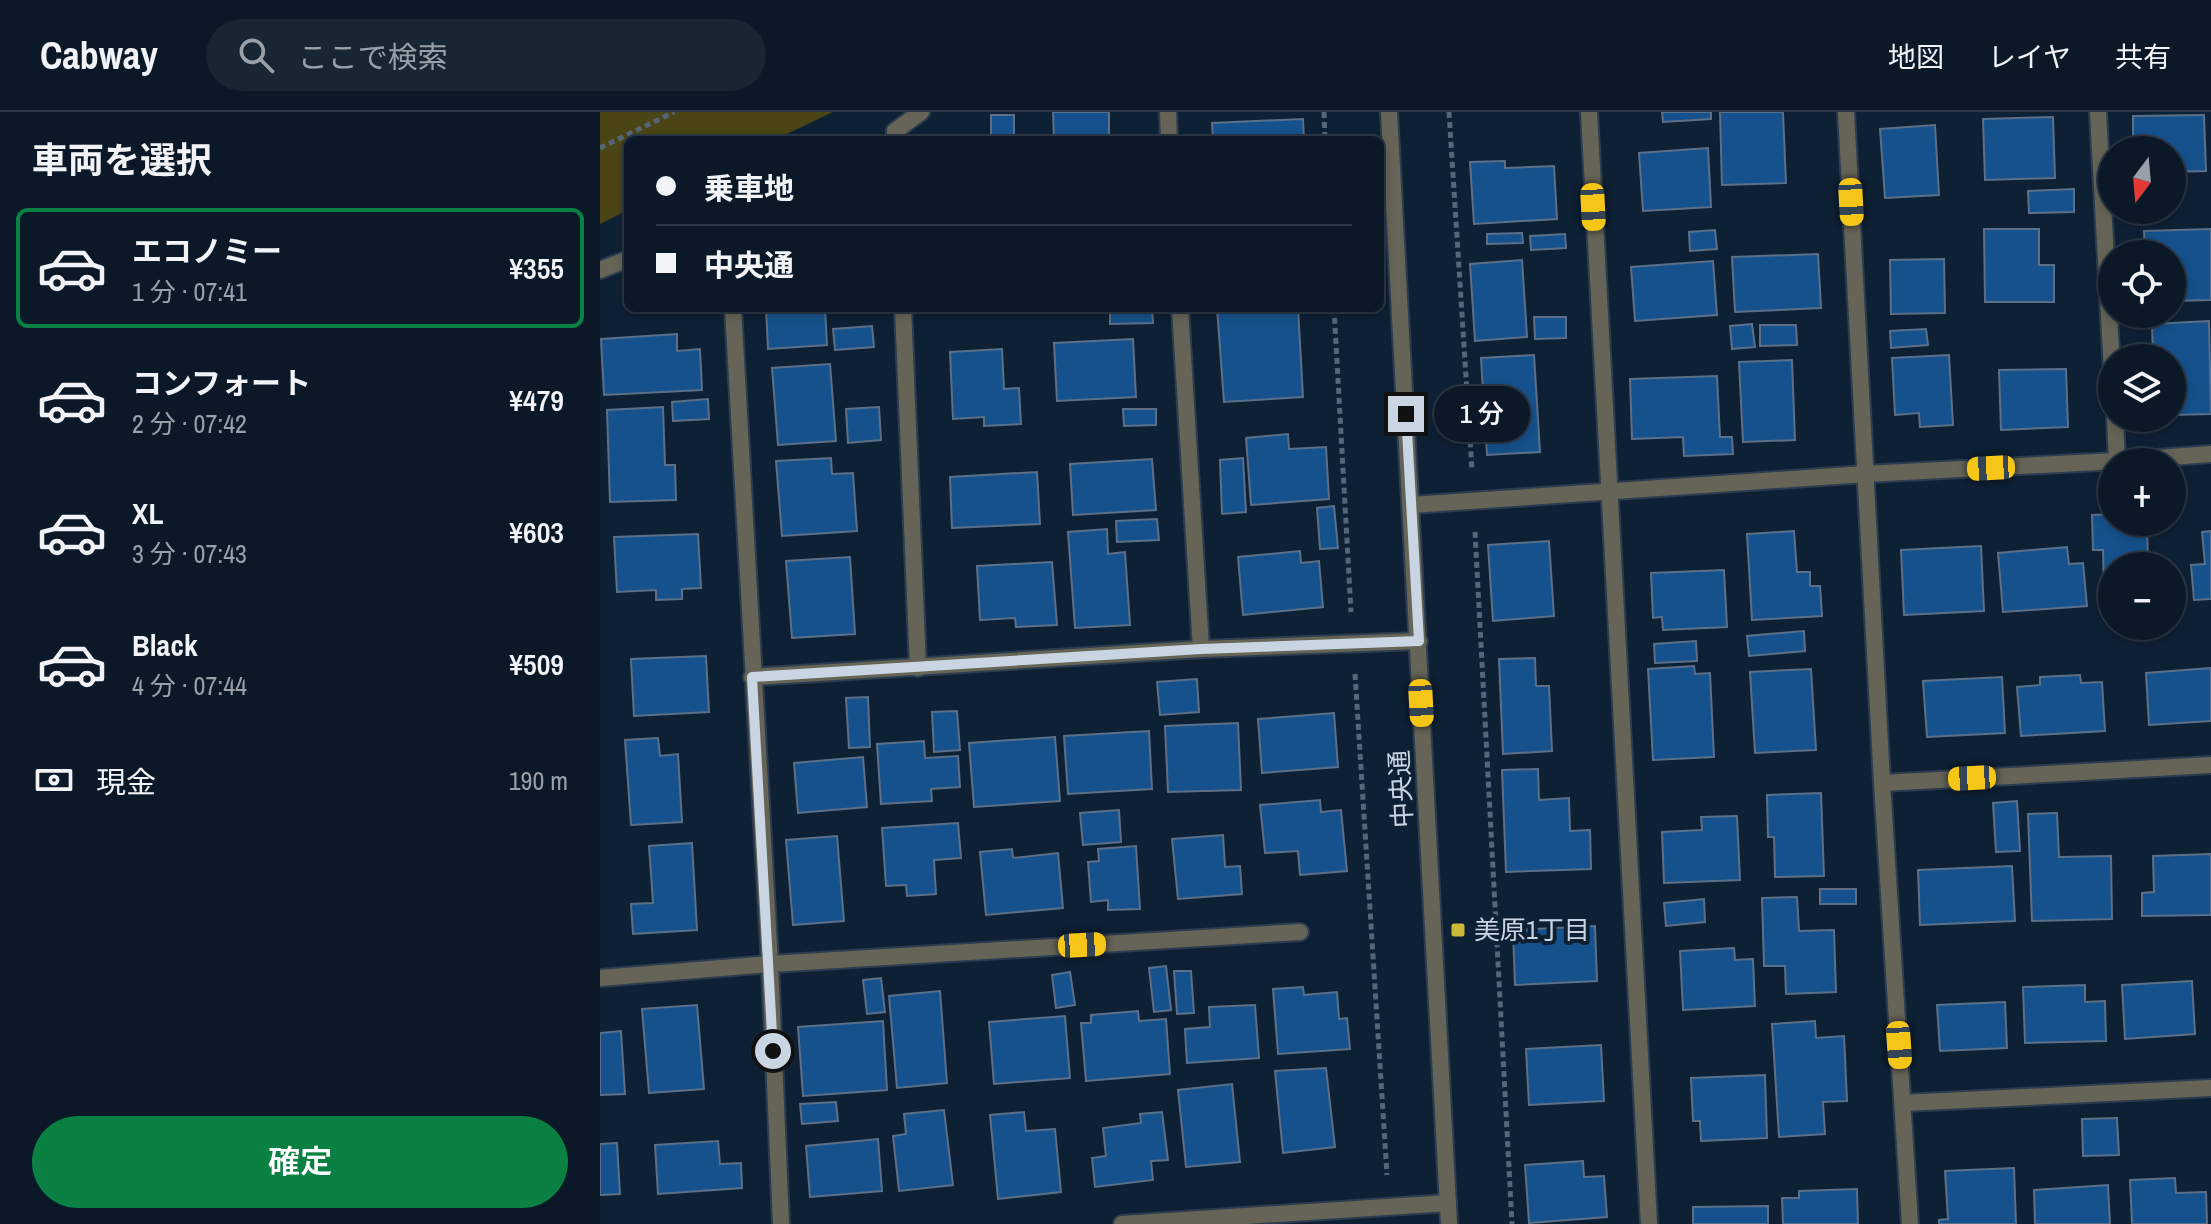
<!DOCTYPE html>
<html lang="ja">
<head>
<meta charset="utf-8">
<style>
  body { margin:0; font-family:"Archivo Narrow","Noto Sans JP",sans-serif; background:#182533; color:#f1f3f6; height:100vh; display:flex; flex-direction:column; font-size:30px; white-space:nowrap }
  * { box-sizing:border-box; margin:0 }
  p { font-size:26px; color:#99a0a7 }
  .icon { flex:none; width:44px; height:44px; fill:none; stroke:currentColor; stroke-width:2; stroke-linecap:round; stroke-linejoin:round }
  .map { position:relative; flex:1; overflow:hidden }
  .sheet { display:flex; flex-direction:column; background:#0a1827; width:600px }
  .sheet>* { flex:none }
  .guide { position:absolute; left:24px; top:24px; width:760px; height:176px; border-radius:12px; box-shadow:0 4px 12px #0003,0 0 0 2px #2a3744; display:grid; align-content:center; height:176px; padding:0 32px; background:#0a1827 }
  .needle { width:52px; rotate:196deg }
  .controls { position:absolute; left:1498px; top:24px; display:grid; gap:16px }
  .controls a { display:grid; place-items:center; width:88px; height:88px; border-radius:50%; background:#0a1827; box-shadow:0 4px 12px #0003,0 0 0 2px #2a3744; font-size:40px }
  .end { position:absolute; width:36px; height:36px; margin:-18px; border:10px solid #c9d5e3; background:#111; box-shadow:0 0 0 4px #111 }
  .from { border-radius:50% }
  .bubble { position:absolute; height:56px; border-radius:28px; background:#0a1827; box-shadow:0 4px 12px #0003,0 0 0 2px #2a3744; font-size:26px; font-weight:600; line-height:56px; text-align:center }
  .car { position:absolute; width:24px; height:48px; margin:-24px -12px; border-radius:10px; box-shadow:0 0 6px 2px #0007; background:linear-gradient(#f5c518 24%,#345 0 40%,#f5c518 0 76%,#345 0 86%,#f5c518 0) }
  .guide b { display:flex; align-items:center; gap:28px; height:76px; font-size:30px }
  .guide b+b { border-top:2px solid #2a3744 }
  .guide i { width:20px; height:20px; background:#f1f3f6 }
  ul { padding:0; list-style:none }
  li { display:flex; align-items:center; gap:24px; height:120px; margin:0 16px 12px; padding:0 16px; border:4px solid transparent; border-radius:12px }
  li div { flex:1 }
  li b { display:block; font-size:30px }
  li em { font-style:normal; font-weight:600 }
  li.active { border-color:#0b8043 }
  li>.icon { width:72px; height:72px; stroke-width:1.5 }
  h2 { padding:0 32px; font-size:36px; line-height:96px }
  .pay { display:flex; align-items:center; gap:20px; height:88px; padding:0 32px; font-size:30px }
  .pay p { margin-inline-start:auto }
  .button { display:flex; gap:16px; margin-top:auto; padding:16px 32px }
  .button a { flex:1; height:92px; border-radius:48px; background:#0b8043; color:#fff; font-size:32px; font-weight:600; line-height:92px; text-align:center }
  header { display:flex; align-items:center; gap:48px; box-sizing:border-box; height:112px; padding:0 40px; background:#0a1827; border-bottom:2px solid #2a3744 }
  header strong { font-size:38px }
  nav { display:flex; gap:44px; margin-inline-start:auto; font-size:28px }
  .search { width:560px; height:72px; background:#182533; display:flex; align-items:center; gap:20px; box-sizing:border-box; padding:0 28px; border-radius:44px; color:#99a0a7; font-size:30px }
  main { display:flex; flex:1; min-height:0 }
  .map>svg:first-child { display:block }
  .green { fill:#4b4414 }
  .building { fill:#15518c; stroke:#5b7088; stroke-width:2 }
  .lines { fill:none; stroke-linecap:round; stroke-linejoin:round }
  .minor-casing { stroke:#2c3d50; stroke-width:20 }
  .tertiary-casing { stroke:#2c3d50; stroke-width:20 }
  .path { stroke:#566677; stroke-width:5; stroke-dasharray:6 4; stroke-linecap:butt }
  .minor { stroke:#666456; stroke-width:16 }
  .tertiary { stroke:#666456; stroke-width:16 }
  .route { stroke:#c9d5e3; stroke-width:10 }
  .poi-dot { fill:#cbb939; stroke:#0e2034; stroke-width:3 }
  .labels { text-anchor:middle; stroke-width:8; stroke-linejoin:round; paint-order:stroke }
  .street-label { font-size:26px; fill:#c9d5e3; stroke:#0e2034 }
  .poi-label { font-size:26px; fill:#c9d5e3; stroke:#0e2034; text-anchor:start }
</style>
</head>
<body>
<header>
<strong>Cabway</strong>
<div class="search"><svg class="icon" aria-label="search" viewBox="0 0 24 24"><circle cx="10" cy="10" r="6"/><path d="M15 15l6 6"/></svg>ここで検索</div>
<nav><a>地図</a><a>レイヤ</a><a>共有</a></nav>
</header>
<main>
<section class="sheet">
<h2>車両を選択</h2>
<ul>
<li class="active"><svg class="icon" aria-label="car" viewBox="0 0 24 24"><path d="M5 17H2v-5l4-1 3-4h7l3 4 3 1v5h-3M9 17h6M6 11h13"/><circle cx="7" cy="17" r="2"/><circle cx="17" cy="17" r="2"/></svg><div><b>エコノミー</b><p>1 分 · 07:41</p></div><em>¥355</em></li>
<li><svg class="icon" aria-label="car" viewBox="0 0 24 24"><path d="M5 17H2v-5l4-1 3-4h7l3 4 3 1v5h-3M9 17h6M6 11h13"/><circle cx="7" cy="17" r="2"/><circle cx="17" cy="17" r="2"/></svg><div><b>コンフォート</b><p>2 分 · 07:42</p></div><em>¥479</em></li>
<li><svg class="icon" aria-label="car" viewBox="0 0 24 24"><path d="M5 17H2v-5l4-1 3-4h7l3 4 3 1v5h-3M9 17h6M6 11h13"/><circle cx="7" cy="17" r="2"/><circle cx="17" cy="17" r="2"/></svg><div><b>XL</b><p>3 分 · 07:43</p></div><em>¥603</em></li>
<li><svg class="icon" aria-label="car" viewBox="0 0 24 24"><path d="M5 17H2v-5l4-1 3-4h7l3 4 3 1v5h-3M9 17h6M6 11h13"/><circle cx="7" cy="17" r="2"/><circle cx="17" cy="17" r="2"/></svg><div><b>Black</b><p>4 分 · 07:44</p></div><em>¥509</em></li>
</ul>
<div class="pay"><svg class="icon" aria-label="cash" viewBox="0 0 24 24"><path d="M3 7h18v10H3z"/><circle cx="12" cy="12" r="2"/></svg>現金<p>190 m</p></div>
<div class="button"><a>確定</a></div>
</section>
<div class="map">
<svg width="1611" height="1112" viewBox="0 0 1611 1112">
  <rect width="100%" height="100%" fill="#0e2034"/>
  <!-- green -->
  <path class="green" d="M0,0H233L174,28H28V98L0,112Z"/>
  <!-- building -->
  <g class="building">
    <path d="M453,0H509V28H454Z"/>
    <path d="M1062,0H1111V7L1063,10Z"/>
    <path d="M1120,0H1183L1186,71L1122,73Z"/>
    <rect x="391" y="3" width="23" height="25"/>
    <path d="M1604,3L1606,59L1572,60V38H1533V4Z"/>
    <path d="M1453,5L1455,66L1385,68L1383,7Z"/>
    <path d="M703,7L704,28H613L612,11Z"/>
    <path d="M1335,13L1339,83L1285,86L1280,17Z"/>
    <path d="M1108,36L1111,95L1043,99L1039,41Z"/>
    <path d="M905,49V56L954,54L957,107L874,112L870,50Z"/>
    <path d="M1474,77V100L1429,101L1428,79Z"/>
    <path d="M1384,117H1439V153H1454V190H1385Z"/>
    <path d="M1611,117V188L1572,189V142H1545L1544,119Z"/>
    <path d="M1115,118L1117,137L1090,139L1089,120Z"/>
    <path d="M922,121L923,131L887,132V122Z"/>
    <path d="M965,122L966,136L931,138L930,124Z"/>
    <path d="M1218,142L1221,196L1135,200L1132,145Z"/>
    <path d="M1344,147L1345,201L1291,202L1290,148Z"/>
    <path d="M922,148L927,225L875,229L870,152Z"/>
    <path d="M1113,149L1117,203L1035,209L1031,155Z"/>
    <path d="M166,196H225L227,233L168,237Z"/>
    <path d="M510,196H552L553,211L510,212Z"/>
    <path d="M617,196H698L703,285L624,290Z"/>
    <path d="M934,205H966V226L935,227Z"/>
    <path d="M1609,209L1611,302L1572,303V246H1553L1552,212Z"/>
    <path d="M1152,212L1155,235L1132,237L1130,214Z"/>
    <path d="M1160,213H1196L1197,233L1160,234Z"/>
    <path d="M272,214L274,235L235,238L233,217Z"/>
    <path d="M1326,217L1328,233L1291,236L1290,219Z"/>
    <path d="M77,222V239L100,237L102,278L4,283L1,227Z"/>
    <path d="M533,227L536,285L457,289L454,231Z"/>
    <path d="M402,237L404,277L419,276L421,312L384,314V305L353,307L350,240Z"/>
    <path d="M934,243L940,340L887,343L881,246Z"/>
    <path d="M1349,243L1353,313L1320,315L1319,301L1295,303L1292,246Z"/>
    <path d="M1192,248L1195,328L1143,330L1139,250Z"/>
    <path d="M230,252L236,329L178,333L172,256Z"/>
    <path d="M1466,257L1468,315L1401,318L1399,258Z"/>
    <path d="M1117,264L1120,325H1132L1133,342L1084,344L1083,325L1032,327L1030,267Z"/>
    <path d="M108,287L109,307L73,309L72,290Z"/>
    <path d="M63,295L65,353H75L76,388L10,390L7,298Z"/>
    <path d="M279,295L281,328L248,331L246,297Z"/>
    <path d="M523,297H556V313L524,314Z"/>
    <path d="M688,322L689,337L726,335L729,387L651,393L646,326Z"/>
    <path d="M231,346L232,362L253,361L257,419L182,424L176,349Z"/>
    <path d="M643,346L646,400L622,402L620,348Z"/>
    <path d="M552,347L556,398L473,403L470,352Z"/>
    <path d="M437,360L440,412L352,416L350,365Z"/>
    <path d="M734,394L738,436L720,437L717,396Z"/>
    <path d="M1512,402V410H1547L1548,454H1512V480H1504L1503,438H1493L1492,403Z"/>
    <path d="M557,407L559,428L517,430L516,409Z"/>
    <path d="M507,417L508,442L525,440L530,513L475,516L468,420Z"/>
    <path d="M1194,419L1197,460H1210V474H1220L1222,504L1152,508L1147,422Z"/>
    <path d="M1611,419V487L1594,488L1591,453L1605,452L1602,420Z"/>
    <path d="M98,422L101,476L82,477V487L56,488V478L17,480L14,425Z"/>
    <path d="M949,429L954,504L893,509L888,433Z"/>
    <path d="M1381,434L1384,499L1304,503L1301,438Z"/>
    <path d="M1467,435L1469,452L1483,451L1487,494L1403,500L1398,441Z"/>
    <path d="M700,439L701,451L719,449L723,495L643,503L638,445Z"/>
    <path d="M250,445L255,522L192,526L186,449Z"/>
    <path d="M452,450L457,513L416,515L415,506L380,508L377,454Z"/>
    <path d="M1124,458L1127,515L1063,518L1062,505L1053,506L1051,461Z"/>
    <path d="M1204,519L1205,539L1149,544L1147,524Z"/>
    <path d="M1096,529L1097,549L1055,551L1054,532Z"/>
    <path d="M106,544L109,600L34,604L31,547Z"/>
    <path d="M935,546L936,574H949L952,639L903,642L899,547Z"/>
    <path d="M1094,554L1095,562L1110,561L1114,645L1053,648L1048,557Z"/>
    <path d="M1611,556V609L1549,613L1546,561Z"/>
    <path d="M1211,557L1216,638L1155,641L1150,560Z"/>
    <path d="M1480,563L1481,571L1502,570L1505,619L1421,624L1417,575L1440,573V565Z"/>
    <path d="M1402,565L1405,621L1327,625L1323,569Z"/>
    <path d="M597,567L599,600L560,603L557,570Z"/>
    <path d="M268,585L270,635L249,636L246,586Z"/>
    <path d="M357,599L360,638L334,640L332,600Z"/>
    <path d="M734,601L738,655L662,661L658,607Z"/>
    <path d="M638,611L641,678L568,680L565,614Z"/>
    <path d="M549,619L552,677L468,682L464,624Z"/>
    <path d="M455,625L460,689L374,695L369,631Z"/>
    <path d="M58,626L60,644L78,642L82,710L31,713L25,628Z"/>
    <path d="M324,629L325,646L358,644L360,675L331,677L332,689L281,692L277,632Z"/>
    <path d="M263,645L267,695L198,701L194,651Z"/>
    <path d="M938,657L939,688L969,686L970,719L990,718L991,757L906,760L902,658Z"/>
    <path d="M1221,681L1224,764L1175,765L1174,725H1168L1167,683Z"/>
    <path d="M720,688L721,700L741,698L747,759L700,763L698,739L665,741L660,693Z"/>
    <path d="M1417,689L1420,739L1396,740L1393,691Z"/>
    <path d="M519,698L521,730L483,733L480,701Z"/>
    <path d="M1457,701L1459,745L1511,744L1512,807L1432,809L1428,702Z"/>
    <path d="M1137,704L1140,768L1064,771L1062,720L1102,718L1101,705Z"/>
    <path d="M358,711L361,746L334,748L336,782L307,784L306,773L286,774L282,716Z"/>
    <path d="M623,723L625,755L640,754L642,782L578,787L572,727Z"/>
    <path d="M237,724L244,809L193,813L186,728Z"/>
    <path d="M92,731L97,818L33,822L31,792L53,791L49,734Z"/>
    <path d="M536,734L540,797L508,798V788L491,790L488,750L499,749L498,737Z"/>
    <path d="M412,737L413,746L458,741L463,796L386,803L380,740Z"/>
    <path d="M1611,742V803L1542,804V781L1554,780L1553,744Z"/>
    <path d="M1412,754L1415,809L1320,813L1318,758Z"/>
    <rect x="1220" y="777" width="36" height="15"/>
    <path d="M1197,785L1199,819L1234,818L1236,880L1186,882L1185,854H1164L1162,786Z"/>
    <path d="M1104,787L1105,810L1066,814L1064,791Z"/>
    <path d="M995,814L997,869L915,873L913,818Z"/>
    <path d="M1134,836L1135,848L1153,847L1155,894L1083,898L1080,839Z"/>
    <path d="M566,854L571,898L554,900L549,856Z"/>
    <path d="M574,859H591L594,901L577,902Z"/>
    <path d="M470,860L475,893L456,896L452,863Z"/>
    <path d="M281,866L285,900L267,902L263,868Z"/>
    <path d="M1592,869L1595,922L1525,927L1522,873Z"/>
    <path d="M1485,873V890L1505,889L1506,929L1425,931L1423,875Z"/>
    <path d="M703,875L704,883L737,880L739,907L747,906L750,937L678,942L673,877Z"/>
    <path d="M340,879L347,971L297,976L289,884Z"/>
    <path d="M1405,890L1407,936L1340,939L1337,893Z"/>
    <path d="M97,893L104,977L49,981L42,897Z"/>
    <path d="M655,893L659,946L587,951L585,917L610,915L609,895Z"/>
    <path d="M538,899L539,909L566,907L570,962L486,969L481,911H491V903Z"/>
    <path d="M465,904L470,966L394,972L389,910Z"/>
    <path d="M283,909L287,978L203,984L198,915Z"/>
    <path d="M1215,909L1216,926L1244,924L1247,989L1223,990L1225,1022L1179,1025L1172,912Z"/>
    <path d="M21,919L25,982L0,983V921Z"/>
    <path d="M1001,933L1004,989L929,993L926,937Z"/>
    <path d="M726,956L735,1035L683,1041L675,959Z"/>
    <path d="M1165,963L1167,1026L1101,1029L1100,1009H1093L1091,966Z"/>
    <path d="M632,972L640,1050L586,1055L578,978Z"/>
    <path d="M236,990L238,1009L202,1012L200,992Z"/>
    <path d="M344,998L353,1073L299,1079L293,1024L306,1022L304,1002Z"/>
    <path d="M424,1000L426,1019L455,1017L461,1080L398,1087L390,1003Z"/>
    <path d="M562,1000L568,1048L551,1049L553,1068L495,1075L492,1046L506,1044L503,1016L541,1011L540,1002Z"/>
    <path d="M1517,1006L1519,1043L1483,1044L1482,1007Z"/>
    <path d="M278,1027L282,1079L210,1085L206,1034Z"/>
    <path d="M118,1029L120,1052L141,1051L142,1076L58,1082L55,1033Z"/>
    <path d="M17,1031L20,1082L0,1083V1032Z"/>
    <path d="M983,1049L984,1065L1004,1064L1007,1105L929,1111L925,1053Z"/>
    <path d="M1414,1056L1416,1112H1339V1108L1348,1107L1345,1059Z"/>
    <path d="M1575,1066L1576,1081L1606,1080L1607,1112H1532L1530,1068Z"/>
    <path d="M1508,1073L1510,1112H1435L1434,1078Z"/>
    <path d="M1257,1077L1258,1112H1183L1182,1086H1199V1079Z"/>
    <path d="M1168,1094V1112H1093V1095Z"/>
  </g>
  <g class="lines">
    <!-- minor casing -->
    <g class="minor-casing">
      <g id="minor">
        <path d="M568,0L569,28"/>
        <path d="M989,0L1049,1112"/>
        <path d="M1246,0L1282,671L1310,1112"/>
        <path d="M1498,0L1512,259"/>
        <path d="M295,28V19L321,0"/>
        <path d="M0,158L28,147"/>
        <path d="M133,196L170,852L181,1112"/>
        <path d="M303,196L318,556"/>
        <path d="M580,196L601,537"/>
        <path d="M1515,306L1517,349"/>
        <path d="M811,393L1265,362L1517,349L1611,342"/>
        <path d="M152,565L601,537L819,529"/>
        <path d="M1282,671L1611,653"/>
        <path d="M0,866L170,852L700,820"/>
        <path d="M1303,991L1611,976"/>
        <path d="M522,1112L848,1091"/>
      </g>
    </g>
    <!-- tertiary casing -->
    <g class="tertiary-casing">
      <path id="tertiary" d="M789,0L849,1112"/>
    </g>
    <!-- path -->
    <g class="path">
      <path d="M724,0L725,28"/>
      <path d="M849,0L872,358"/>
      <path d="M0,36L74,0"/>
      <path d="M734,196L751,500"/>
      <path d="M875,420L912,1112"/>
      <path d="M755,562L787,1063"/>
    </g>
    <!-- minor -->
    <use href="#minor" class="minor"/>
    <!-- tertiary -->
    <use href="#tertiary" class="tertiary"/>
  </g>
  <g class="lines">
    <!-- route -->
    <path class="route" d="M173,939L152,565L601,537L819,529L806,302"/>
  </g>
  <!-- markers -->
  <rect class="poi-dot" x="850" y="810" width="16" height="16" rx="4"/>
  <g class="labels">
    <!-- street labels -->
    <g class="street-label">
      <text transform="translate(801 677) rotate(-93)" y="9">中央通</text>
    </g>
    <!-- poi labels -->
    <g class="poi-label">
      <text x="874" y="827">美原1丁目</text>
    </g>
  </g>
</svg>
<div class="controls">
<a><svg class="needle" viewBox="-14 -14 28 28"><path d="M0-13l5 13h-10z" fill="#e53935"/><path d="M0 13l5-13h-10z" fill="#99a0a7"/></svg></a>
<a><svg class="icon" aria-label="locate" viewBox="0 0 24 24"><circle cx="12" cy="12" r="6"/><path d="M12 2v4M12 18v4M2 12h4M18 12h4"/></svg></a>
<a><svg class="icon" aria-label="layers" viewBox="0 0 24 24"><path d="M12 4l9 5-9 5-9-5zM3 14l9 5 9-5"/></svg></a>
<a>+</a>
<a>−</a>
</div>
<i class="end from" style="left:173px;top:939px"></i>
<i class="end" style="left:806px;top:302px"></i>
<div class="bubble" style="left:834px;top:274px;width:96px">1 分</div>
<i class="car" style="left:1251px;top:90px;rotate:177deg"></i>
<i class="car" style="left:993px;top:95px;rotate:177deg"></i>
<i class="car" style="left:1391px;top:356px;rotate:267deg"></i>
<i class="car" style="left:821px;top:591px;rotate:177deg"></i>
<i class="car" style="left:1372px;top:666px;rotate:267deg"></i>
<i class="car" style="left:482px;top:833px;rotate:87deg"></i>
<i class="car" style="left:1299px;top:933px;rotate:176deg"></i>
<div class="guide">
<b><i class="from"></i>乗車地</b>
<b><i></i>中央通</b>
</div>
</div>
</main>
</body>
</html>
